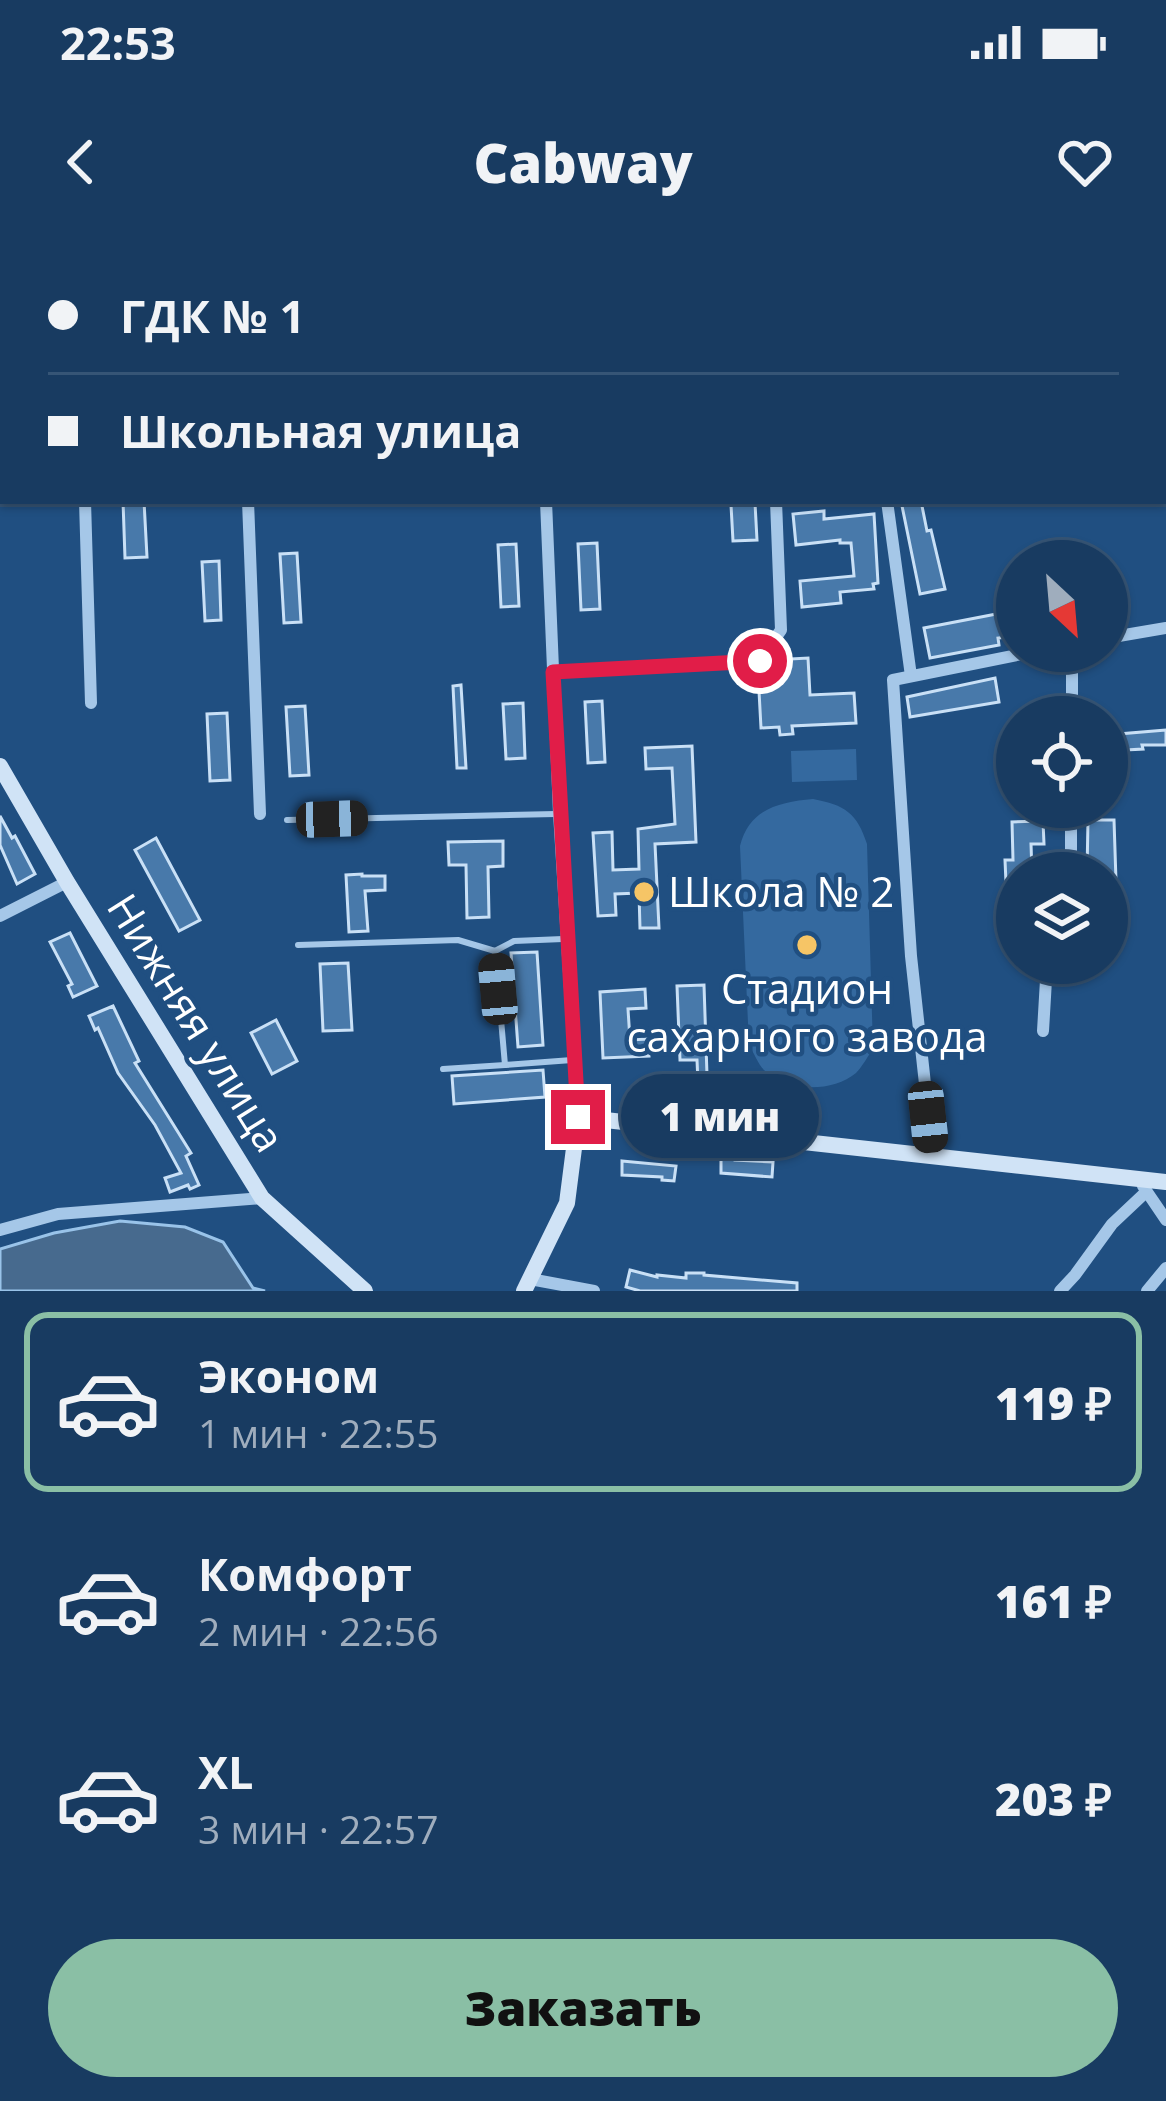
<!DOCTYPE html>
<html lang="ru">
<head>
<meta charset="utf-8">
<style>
  body { margin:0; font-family:"Open Sans",sans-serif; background:#214267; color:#f1f3f6; height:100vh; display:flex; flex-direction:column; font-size:45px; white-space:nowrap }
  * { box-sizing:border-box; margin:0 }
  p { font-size:39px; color:#9fadbd }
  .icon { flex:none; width:66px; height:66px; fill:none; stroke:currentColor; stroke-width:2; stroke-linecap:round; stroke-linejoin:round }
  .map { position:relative; height:1051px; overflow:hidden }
  .drawer { display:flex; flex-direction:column; background:#183b61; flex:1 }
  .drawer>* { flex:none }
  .hud { position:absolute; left:0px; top:0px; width:1167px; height:264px; box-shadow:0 3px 9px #0004,0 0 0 3px #365576; display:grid; align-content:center; height:264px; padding:0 48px; background:#183b61 }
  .needle { width:78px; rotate:154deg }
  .fabs { position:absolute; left:996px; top:300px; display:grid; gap:24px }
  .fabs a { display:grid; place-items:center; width:132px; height:132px; border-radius:50%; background:#183b61; box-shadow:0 3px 9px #0004,0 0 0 3px #365576; font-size:60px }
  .end { position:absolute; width:54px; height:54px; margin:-27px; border:15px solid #e11d48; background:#fff; box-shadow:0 0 0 6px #fff }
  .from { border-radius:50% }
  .bubble { position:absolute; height:84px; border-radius:42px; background:#183b61; box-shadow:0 3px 9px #0004,0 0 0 3px #365576; font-size:39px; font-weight:800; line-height:84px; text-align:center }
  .car { position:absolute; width:36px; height:72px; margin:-36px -18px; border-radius:15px; box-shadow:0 0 9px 3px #0007; background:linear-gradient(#222 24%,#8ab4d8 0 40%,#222 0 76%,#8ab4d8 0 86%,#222 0) }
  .hud b { display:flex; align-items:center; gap:42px; height:114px; font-size:45px }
  .hud b+b { border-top:3px solid #365576 }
  .hud i { width:30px; height:30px; background:#f1f3f6 }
  ul { padding:21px 0 0; list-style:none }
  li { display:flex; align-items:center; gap:36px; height:180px; margin:0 24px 18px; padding:0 24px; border:6px solid transparent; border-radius:24px }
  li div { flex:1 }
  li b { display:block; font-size:45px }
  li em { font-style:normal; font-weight:800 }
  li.on { border-color:#8abfa5 }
  li>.icon { width:108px; height:108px; stroke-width:1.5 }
  .action { display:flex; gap:24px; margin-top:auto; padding:24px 48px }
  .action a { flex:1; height:138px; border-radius:72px; background:#8abfa5; color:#111; font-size:48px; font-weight:800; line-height:138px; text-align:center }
  .status { display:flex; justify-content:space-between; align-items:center; height:84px; padding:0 60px; background:#183b61; direction:ltr }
  .status svg { height:33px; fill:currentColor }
  header { display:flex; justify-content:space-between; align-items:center; height:156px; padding:0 48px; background:#183b61; font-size:54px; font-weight:800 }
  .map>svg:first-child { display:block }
  .green { fill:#34699f }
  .water { fill:#476a8e; stroke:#99c3e9; stroke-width:3 }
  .building { fill:#4879aa; stroke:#c9e0f6; stroke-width:3 }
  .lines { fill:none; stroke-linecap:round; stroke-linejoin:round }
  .lane { stroke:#a5c7e8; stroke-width:6 }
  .street { stroke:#a5c7e8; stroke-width:12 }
  .secondary { stroke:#d0e3f6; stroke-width:16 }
  .route { stroke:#e11d48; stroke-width:15 }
  .poi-dot { fill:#f6c566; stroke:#204f81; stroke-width:4.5 }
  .labels { text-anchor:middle; stroke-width:9; stroke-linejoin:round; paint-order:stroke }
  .poi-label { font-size:42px; fill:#fff; stroke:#204f81; text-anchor:start }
  .street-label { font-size:42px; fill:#fff; stroke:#204f81 }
</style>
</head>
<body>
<div class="status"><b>22:53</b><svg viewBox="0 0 49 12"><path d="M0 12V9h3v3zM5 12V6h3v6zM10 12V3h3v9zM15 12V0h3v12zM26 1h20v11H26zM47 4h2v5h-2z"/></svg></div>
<header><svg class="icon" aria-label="back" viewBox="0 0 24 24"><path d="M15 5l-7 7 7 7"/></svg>Cabway<svg class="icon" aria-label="heart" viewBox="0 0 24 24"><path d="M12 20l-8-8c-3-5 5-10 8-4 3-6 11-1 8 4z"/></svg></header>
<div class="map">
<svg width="1166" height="1051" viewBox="0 0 1166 1051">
  <rect width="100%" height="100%" fill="#204f81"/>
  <!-- green -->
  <g class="green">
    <path d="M856,509L857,540L792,542L791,511Z"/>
    <path d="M813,559C845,565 857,573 867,604L873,809C868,816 862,827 856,833C832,853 786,852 764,830C758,824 754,813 749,805L740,606C749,569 779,562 813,559Z"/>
  </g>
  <!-- water -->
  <path class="water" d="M120,981L185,987L223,1002L253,1048L265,1051H0V1009L54,993Z"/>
  <!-- building -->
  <g class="building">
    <path d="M123,261H144L147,317L125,318Z"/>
    <path d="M901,261H921L927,291L931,290L945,349L920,354Z"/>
    <path d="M755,263L757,300L733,301L731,265Z"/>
    <path d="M824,271V279L874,274L878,343L873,344L874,349L840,352L841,363L802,367L800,341L854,336L851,303H840V300L796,305L793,274Z"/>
    <path d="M597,303L600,369L581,370L578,304Z"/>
    <path d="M516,304L519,366L501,367L498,305Z"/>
    <path d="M297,313L301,382L284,383L280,314Z"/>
    <path d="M219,321L221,380L205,381L202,322Z"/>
    <path d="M1017,370V396L998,398L999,405L930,418L924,388Z"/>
    <path d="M808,418L810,455L854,453L856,483L792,486L793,494L780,495L779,487L761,488L759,451L767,450L766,429L772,420Z"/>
    <path d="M995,438L999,462L910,477L907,457Z"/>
    <path d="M461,445L466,528H457L453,446Z"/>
    <path d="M602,461L605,522L588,523L585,462Z"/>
    <path d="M523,463L525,518L506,519L503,464Z"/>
    <path d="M305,466L309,535L290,536L286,467Z"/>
    <path d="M227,473L230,540L210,541L207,474Z"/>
    <path d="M1166,490V505H1142L1143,509L1107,511V495Z"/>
    <path d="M692,506L696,602L655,604L659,688H640L639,653L615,654L616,675L598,676L593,593L612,592L613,630L639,629L638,589L675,584L672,528L646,529L645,508Z"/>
    <path d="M0,576L12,598L15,596L35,634L17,644L0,605Z"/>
    <path d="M1088,580H1114L1116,641H1107V633H1087Z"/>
    <path d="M1043,581L1044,604H1031L1032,633H1017V643H1006L1005,620H1013L1012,582Z"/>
    <path d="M156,598L200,680L179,691L135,610Z"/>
    <path d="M503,601V626L488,627L489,677L467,678L466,625H449L448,602Z"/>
    <path d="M362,634V636H385V650L365,651L368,691L349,692L346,635Z"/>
    <path d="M70,693L97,746L73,757L68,746L72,744L50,702Z"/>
    <path d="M537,712L543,805L518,807L511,713Z"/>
    <path d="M348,723L352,790L323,791L320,724Z"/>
    <path d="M704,745L708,865L699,866L697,820H680L677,746Z"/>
    <path d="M645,749L646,768L628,769L630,800L648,799L649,816L603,818L600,752Z"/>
    <path d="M113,766L139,821L135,823L191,913L186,916L199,945L190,949L188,945L170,952L165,938L181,933L155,885L118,833L98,788L95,790L89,776Z"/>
    <path d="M276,780L297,821L272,834L251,793Z"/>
    <path d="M543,830L545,857L454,864L452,836Z"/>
    <path d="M721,916H735V920L773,922L772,937L721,933Z"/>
    <path d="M622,921L676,926L674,941L662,940V937L622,935Z"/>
    <path d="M630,1030L657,1037V1035L686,1038V1033H704V1035L797,1043V1051H640L626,1047Z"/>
  </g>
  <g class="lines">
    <!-- lane -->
    <g class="lane">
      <path d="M287,580L556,574"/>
      <path d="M298,705L458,700L495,711L505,825L572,820"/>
      <path d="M495,711L514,701L563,699"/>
      <path d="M443,829L505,825"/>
    </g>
    <!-- street -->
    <g class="street">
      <path d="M77,0V3"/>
      <path d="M235,0V3"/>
      <path d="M535,0V3"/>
      <path d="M755,0V3"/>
      <path d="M1161,0L1166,3"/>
      <path d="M1164,59L1166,41"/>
      <path d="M1164,236H1166"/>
      <path d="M85,261L91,463"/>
      <path d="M248,261L260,574"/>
      <path d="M546,261L559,573L578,877"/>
      <path d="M887,261L911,436"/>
      <path d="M1107,398L1166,388"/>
      <path d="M553,432L759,421L781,390L776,261"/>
      <path d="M1072,477V411"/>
      <path d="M1071,633V567"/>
      <path d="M0,676L67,642"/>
      <path d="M1043,791L1047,723"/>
      <path d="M933,917L911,716L893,440L1037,411"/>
      <path d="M1143,946L1166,980"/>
      <path d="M0,990L58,974L262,958"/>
      <path d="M530,1039L594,1051"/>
      <path d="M1060,1051L1075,1035L1112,984L1146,952"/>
      <path d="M1147,1051L1166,1028"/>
    </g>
    <!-- secondary -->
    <g class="secondary">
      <path d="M0,526L67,642L262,958L365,1051"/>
      <path d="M524,1051L567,963L578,877L1166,942"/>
    </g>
  </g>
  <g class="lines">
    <!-- route -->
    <path class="route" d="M578,877L553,432L760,421"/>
  </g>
  <!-- markers -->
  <g class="poi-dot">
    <circle cx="644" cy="652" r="12"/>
    <circle cx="807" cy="705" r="12"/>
  </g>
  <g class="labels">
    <!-- poi labels -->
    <g class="poi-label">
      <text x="668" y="667">Школа № 2</text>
      <text x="807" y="764" text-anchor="middle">Стадион<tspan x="807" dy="48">сахарного завода</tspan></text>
    </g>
    <!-- street labels -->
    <g class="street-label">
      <text transform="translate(196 783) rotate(58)" y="15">Нижняя улица</text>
    </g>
  </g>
</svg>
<div class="fabs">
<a><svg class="needle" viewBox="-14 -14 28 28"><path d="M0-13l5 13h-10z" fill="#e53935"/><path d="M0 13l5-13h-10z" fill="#9fadbd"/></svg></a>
<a><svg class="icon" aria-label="locate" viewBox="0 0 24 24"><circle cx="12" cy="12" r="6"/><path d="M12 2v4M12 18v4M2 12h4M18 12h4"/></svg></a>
<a><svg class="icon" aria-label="layers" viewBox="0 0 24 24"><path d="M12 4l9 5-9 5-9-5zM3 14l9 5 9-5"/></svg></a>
</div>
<i class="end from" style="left:760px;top:421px"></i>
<i class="end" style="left:578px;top:877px"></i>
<div class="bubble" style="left:621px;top:834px;width:198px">1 мин</div>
<i class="car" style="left:332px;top:579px;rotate:88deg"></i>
<i class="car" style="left:498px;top:749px;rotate:355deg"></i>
<i class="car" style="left:928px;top:877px;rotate:174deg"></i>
<div class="hud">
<b><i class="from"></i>ГДК № 1</b>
<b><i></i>Школьная улица</b>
</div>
</div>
<section class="drawer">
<ul>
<li class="on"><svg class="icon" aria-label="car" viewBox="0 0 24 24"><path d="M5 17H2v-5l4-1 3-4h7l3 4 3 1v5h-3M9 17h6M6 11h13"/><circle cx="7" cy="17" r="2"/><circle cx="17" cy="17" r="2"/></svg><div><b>Эконом</b><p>1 мин · 22:55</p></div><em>119 ₽</em></li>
<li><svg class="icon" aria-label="car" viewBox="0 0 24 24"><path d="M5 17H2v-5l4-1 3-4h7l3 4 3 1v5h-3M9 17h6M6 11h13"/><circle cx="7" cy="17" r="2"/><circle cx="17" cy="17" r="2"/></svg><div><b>Комфорт</b><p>2 мин · 22:56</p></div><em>161 ₽</em></li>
<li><svg class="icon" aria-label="car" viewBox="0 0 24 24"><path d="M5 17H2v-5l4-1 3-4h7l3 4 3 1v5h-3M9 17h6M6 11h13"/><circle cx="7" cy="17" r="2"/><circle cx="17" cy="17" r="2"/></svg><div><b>XL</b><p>3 мин · 22:57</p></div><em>203 ₽</em></li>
</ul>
<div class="action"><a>Заказать</a></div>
</section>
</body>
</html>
